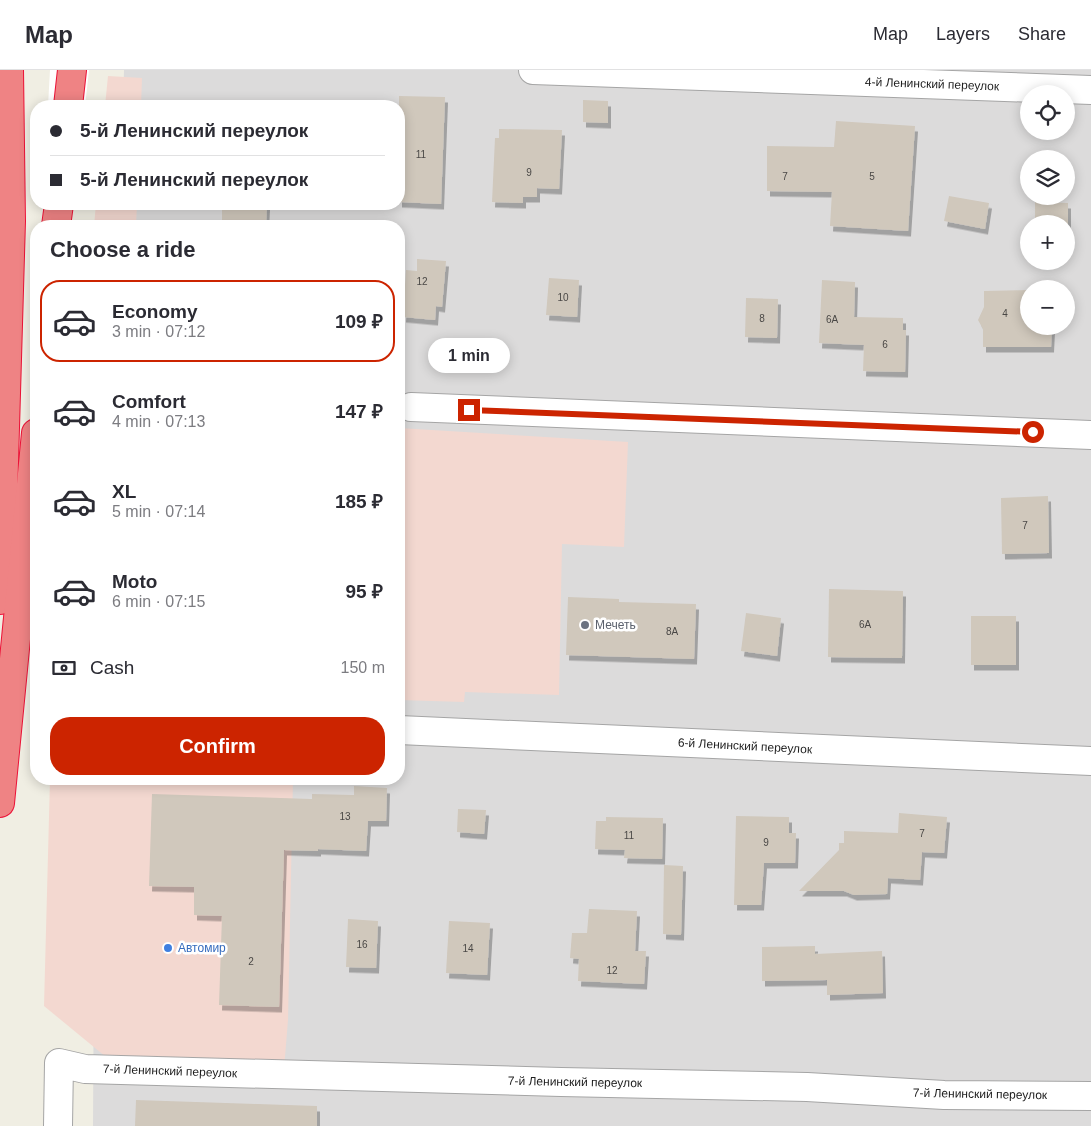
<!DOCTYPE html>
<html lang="en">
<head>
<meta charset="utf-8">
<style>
  body { margin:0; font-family:Arial,sans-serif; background:#f2f2f3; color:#2b2b33; height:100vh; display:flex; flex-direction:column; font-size:19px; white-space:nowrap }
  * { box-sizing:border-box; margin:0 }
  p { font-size:16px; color:#7c7c81 }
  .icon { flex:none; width:28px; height:28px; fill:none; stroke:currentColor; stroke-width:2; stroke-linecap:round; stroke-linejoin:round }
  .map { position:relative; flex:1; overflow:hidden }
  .drawer { position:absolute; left:30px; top:150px; width:375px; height:565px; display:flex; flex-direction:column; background:#fff; border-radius:20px; box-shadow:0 2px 12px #0003 }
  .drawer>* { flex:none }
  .top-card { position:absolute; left:30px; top:30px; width:375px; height:110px; border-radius:20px; box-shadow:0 2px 12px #0003; display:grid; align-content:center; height:110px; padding:0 20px; background:#fff }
  .tools { position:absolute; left:1020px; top:15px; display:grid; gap:10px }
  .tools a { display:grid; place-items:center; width:55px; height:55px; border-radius:50%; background:#fff; box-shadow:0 2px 12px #0003; font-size:25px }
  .end { position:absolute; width:22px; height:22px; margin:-11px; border:6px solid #cc2400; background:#fff; box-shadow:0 0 0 2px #fff }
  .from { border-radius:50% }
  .bubble { position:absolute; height:35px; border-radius:18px; background:#fff; box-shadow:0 2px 12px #0003; font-size:16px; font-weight:600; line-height:35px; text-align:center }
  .top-card b { display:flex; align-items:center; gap:18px; height:48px; font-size:19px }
  .top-card b+b { border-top:1px solid #e1e1e2 }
  .top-card i { width:12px; height:12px; background:#2b2b33 }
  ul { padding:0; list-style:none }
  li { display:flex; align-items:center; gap:15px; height:82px; margin:0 10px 8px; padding:0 10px; border:2px solid transparent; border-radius:20px }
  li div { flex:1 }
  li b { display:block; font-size:19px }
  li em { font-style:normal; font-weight:600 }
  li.on { border-color:#cc2400 }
  li>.icon { width:45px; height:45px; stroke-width:1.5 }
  h2 { padding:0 20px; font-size:22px; line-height:60px }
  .pay { display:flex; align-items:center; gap:12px; height:55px; padding:0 20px; font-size:19px }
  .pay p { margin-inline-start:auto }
  .primary-button { display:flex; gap:10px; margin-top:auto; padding:10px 20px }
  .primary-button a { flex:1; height:58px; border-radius:20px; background:#cc2400; color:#fff; font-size:20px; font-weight:600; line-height:58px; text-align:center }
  header { display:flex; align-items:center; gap:30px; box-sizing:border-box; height:70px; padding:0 25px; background:#fff; border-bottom:1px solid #e1e1e2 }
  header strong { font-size:24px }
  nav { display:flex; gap:28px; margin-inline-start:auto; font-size:18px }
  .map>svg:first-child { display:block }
  .residential { fill:#dcdbdb; fill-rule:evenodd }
  .commercial { fill:#f3d8d0 }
  .pier { fill:#fff }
  .building { fill:#d0c8bc; filter:url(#shadow) }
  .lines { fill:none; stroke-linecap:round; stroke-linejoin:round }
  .minor-casing { stroke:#a5a5a5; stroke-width:30 }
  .highway-casing { stroke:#ec1237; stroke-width:30 }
  .minor { stroke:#fff; stroke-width:28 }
  .highway { stroke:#ef8384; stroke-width:28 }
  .route { stroke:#cc2400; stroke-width:6 }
  .worship-dot { fill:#6b7280; stroke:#fff; stroke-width:2 }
  .shop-dot { fill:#3f7fe0; stroke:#fff; stroke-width:2 }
  .labels { text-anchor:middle; stroke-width:5; stroke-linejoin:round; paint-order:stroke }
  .number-label { font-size:10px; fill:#4a4846 }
  .street-label { font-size:12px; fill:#1e1e1e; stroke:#fff }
  .worship-label { font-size:12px; fill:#5b616d; stroke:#fff; text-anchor:start }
  .shop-label { font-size:12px; fill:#366cbe; stroke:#fff; text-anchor:start }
</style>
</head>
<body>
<header>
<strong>Map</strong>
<nav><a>Map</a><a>Layers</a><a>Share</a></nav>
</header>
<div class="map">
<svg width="1091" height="1056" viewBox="0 0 1091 1056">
  <defs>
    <filter id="shadow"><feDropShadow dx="3" dy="5.5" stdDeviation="0" flood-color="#0004"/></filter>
  </defs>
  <rect width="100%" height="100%" fill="#f0eee3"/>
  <!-- residential -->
  <path class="residential" d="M124,0H1091V1056H93L95,709H399V156H118L119,134H399V36H123ZM1029,24H1066V61H1029ZM1029,89H1066V126H1029ZM1029,154H1066V191H1029ZM1029,219H1066V256H1029Z"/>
  <!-- commercial -->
  <g class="commercial">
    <path d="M108,6L142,8L141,36H105Z"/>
    <path d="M96,134H137L136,156H94Z"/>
    <path d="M399,358L628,372L624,477L562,474L559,625L465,622L464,632L399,630Z"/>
    <path d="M50,709H293L288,950L284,999L106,987L44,936Z"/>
  </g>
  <!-- pier -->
  <path class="pier" d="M50,0H89L85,36H48Z"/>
  <!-- building -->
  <g class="building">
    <path d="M399,26L445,27L441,134L399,132Z"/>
    <path d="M583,30L608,31V53L583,52Z"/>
    <path d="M836,51L915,56L908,161L830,156L832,122L767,121V76L834,77Z"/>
    <path d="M499,59L562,60L559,119L537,118V127H523V133L492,132L495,68H499Z"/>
    <path d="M949,126L989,133L985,159L944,151Z"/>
    <path d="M1035,132L1068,133V154H1035Z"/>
    <path d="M222,134H267L266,156H222Z"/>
    <path d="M417,189L446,191L442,237L436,236L435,250L403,247L406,200L417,201Z"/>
    <path d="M549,208L579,210L577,247L546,245Z"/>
    <path d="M822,210L855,212L854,247L903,248V260H906L905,302L863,301L864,275L819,273Z"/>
    <path d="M1029,220V256H1052L1051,277H983V259L978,250L984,237V221Z"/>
    <path d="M746,228L778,229L777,268L745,267Z"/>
    <path d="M1048,426L1049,483L1002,484L1001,428Z"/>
    <path d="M829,519L903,521L902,588L828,587Z"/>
    <path d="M568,527L619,529V532L696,534L694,589L566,585Z"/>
    <path d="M746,543L781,548L777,586L741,581Z"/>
    <rect x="971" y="546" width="45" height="49"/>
    <path d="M354,716L387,718L386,751H368L366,781L318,779V781L284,780L279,937L219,935L222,846L194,845V817L149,816L152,724L312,729V724L354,725Z"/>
    <path d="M458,739L486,740L484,764L457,762Z"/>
    <path d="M899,743L947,747L944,783L922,782L920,810L888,808L887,824L854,825L844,821H799L839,780V773H844V761L898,763Z"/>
    <path d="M736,746L789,747V763H796L795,793H764L761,835H734Z"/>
    <path d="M606,747L663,748L662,789L624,788L625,780L595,779L596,751H606Z"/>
    <path d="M664,795L683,796L681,865L663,864Z"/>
    <path d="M589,839L637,841L635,881H646L644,914L578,911L579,889L570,888L572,863H587Z"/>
    <path d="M348,849L378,851L376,898L346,897Z"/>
    <path d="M449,851L490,853L487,905L446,903Z"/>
    <path d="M815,876V884L882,881L883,923L827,925V910L762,911V877Z"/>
    <path d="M136,1030L317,1036V1056H135Z"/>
  </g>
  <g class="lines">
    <!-- minor casing -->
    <g class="minor-casing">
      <g id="minor">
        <path d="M533,0L1091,20"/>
        <path d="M411,337L1091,365"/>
        <path d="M399,660L1091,691"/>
        <path d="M58,1056L59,993L85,999L561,1012L807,1017L944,1025L1091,1026"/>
      </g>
    </g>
    <!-- highway casing -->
    <g class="highway-casing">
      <g id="highway">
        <path d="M68,36L72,0"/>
        <path d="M56,156L59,134"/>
        <path d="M0,530L11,151L9,0"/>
        <path d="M0,733L36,363"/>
      </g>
    </g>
    <!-- minor -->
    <use href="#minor" class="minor"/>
    <!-- highway -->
    <use href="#highway" class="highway"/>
  </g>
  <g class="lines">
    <!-- route -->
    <path class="route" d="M469,340L1033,362"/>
  </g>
  <!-- markers -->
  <circle class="worship-dot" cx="585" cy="555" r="5"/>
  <circle class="shop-dot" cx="168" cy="878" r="5"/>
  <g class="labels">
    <!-- number labels -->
    <g class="number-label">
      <text x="421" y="88">11</text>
      <text x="529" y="106">9</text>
      <text x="785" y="110">7</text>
      <text x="872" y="110">5</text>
      <text x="422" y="215">12</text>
      <text x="563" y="231">10</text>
      <text x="1005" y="247">4</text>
      <text x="762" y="252">8</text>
      <text x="832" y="253">6А</text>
      <text x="885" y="278">6</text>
      <text x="1025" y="459">7</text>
      <text x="865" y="558">6А</text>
      <text x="672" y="565">8А</text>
      <text x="345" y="750">13</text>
      <text x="922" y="767">7</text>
      <text x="629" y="769">11</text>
      <text x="766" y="776">9</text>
      <text x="362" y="878">16</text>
      <text x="468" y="882">14</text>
      <text x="251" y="895">2</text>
      <text x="612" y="904">12</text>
    </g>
    <!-- street labels -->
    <g class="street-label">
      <text transform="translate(932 14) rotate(2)" y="4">4-й Ленинский переулок</text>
      <text transform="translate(745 676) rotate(3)" y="4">6-й Ленинский переулок</text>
      <text transform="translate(170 1001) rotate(2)" y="4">7-й Ленинский переулок</text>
      <text transform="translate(575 1012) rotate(1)" y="4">7-й Ленинский переулок</text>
      <text transform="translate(980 1024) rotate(1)" y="4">7-й Ленинский переулок</text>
    </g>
    <!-- worship labels -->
    <g class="worship-label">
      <text x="595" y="559">Мечеть</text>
    </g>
    <!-- shop labels -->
    <g class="shop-label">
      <text x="178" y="882">Автомир</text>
    </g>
  </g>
</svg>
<div class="tools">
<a><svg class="icon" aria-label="locate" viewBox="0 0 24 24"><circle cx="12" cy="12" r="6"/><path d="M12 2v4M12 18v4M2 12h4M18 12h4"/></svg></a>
<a><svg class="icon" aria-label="layers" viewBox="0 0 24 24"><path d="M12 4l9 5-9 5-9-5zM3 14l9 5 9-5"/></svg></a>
<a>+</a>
<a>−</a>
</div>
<i class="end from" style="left:1033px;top:362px"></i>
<i class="end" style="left:469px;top:340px"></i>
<div class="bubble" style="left:428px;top:268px;width:82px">1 min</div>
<div class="top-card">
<b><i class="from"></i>5-й Ленинский переулок</b>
<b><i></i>5-й Ленинский переулок</b>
</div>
<section class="drawer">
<h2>Choose a ride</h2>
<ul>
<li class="on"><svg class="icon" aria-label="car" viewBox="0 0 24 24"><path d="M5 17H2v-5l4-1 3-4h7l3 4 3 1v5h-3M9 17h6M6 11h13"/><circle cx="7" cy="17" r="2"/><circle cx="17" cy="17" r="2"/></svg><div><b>Economy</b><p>3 min · 07:12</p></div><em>109 ₽</em></li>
<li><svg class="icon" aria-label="car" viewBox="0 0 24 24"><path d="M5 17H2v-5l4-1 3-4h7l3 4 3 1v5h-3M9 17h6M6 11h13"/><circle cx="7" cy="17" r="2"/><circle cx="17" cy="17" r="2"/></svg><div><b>Comfort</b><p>4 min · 07:13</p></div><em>147 ₽</em></li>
<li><svg class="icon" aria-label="car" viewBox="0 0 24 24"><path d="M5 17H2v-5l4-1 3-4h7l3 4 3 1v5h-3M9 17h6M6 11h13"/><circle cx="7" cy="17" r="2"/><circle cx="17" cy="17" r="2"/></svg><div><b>XL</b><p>5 min · 07:14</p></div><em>185 ₽</em></li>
<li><svg class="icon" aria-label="car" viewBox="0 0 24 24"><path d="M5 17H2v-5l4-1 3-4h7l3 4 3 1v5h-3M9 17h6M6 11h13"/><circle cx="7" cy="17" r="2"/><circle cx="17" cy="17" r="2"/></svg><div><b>Moto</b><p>6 min · 07:15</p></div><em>95 ₽</em></li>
</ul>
<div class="pay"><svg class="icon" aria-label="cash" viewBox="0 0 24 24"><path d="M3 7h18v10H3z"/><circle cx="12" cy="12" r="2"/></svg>Cash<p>150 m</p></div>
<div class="primary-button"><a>Confirm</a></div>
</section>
</div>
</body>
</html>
